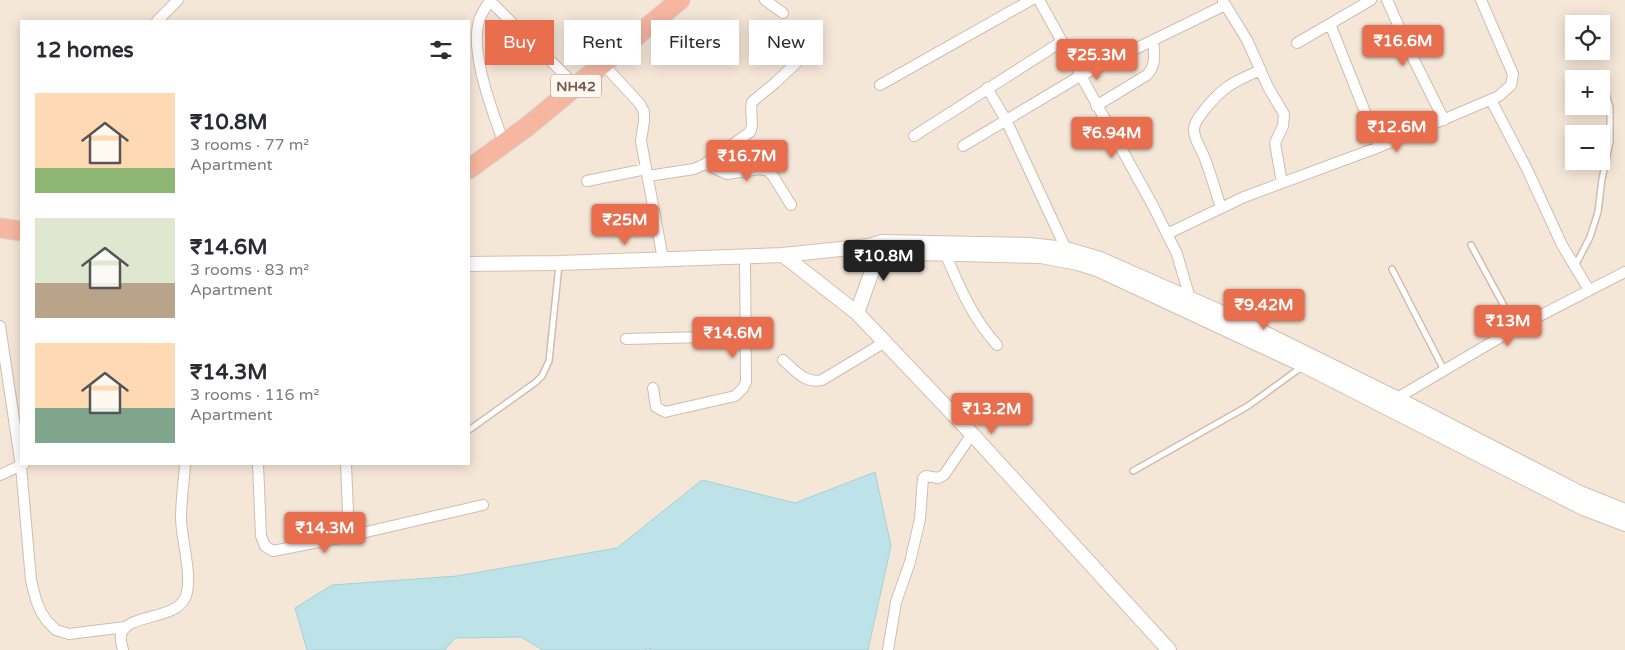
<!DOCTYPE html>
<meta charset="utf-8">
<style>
:root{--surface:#fff;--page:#f2f2f3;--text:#2b2b33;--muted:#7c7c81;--accent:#e86e4e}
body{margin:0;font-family:"Varela Round",sans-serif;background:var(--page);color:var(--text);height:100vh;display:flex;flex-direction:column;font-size:19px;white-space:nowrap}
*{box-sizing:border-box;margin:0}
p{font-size:16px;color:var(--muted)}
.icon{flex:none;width:28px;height:28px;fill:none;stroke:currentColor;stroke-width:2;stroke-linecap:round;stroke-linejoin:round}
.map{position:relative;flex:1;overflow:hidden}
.drawer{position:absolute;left:20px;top:20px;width:450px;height:445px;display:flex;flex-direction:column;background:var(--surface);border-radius:0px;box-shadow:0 2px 12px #0003}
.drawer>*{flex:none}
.banner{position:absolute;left:485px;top:20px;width:475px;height:45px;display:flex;gap:10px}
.controls{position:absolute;left:1565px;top:15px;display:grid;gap:10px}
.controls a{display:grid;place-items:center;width:45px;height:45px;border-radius:0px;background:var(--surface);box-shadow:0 2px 12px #0003;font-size:25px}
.price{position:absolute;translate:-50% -42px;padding:0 11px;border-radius:5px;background:var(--accent);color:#fff;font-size:16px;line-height:32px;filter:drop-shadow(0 1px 2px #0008)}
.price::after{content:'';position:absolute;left:50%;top:30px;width:15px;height:11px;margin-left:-8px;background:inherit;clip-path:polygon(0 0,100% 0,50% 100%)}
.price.selected{background:#222;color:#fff}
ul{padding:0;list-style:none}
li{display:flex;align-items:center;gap:15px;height:125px;padding:0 15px}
li span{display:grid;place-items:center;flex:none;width:140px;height:100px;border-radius:0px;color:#555}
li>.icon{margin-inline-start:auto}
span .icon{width:60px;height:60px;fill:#fffc;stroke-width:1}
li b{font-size:21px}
h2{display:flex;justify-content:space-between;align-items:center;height:60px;padding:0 15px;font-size:21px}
.tag{padding:0 18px;border-radius:0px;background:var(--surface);box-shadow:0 2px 12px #0003;font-size:18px;line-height:45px}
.tag.selected{background:var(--accent);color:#fff}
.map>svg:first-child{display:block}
.residential{fill:#f5e7d8;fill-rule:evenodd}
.water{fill:#bde2e8;stroke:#a3d2da}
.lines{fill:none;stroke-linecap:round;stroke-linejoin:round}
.lane-casing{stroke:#d0bdae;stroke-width:8}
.street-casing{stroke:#d0bdae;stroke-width:12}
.secondary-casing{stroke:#d6bfae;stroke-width:16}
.highway-casing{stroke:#d9d1cd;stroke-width:21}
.lane{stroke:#fff;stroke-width:5}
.street{stroke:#fff;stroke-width:10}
.secondary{stroke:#fff;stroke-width:14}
.highway{stroke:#f7b6a0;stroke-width:19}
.labels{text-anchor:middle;stroke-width:4.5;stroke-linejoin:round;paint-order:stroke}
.shield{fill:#fff9f1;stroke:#a18a7e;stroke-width:1}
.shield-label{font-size:14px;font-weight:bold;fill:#795b4c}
</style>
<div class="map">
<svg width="1625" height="650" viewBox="0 0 1625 650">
<rect width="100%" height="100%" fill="#fdf5ea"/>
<!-- residential -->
<path class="residential" d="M0,0H1625V650H0ZM21,21H469V464H21ZM1574,24H1601V51H1574ZM1574,79H1601V106H1574ZM1574,134H1601V161H1574Z"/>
<!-- water -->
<path class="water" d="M875,472L891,546L868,650H650V648L644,650H543L521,637L455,638L445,650H307L295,608L332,585L457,576L617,548L702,480L795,503Z"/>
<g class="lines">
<defs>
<path id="lane" d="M1471,245L1516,328
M1575,266L1590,237L1598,212L1602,179L1610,142V107L1602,81
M1392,269L1444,370
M469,430L536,382L542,376L549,361L559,265
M1133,471L1248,406L1303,366"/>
<path id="street" d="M489,0L576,86
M490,0C487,6 482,12 480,18C468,50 493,112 504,144
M765,0L783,13
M1039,0L1152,204L1177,254L1191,302
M1387,0L1412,56L1444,120
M1223,1L1247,40L1268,87L1284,114L1283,126L1275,143L1282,183
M157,21L178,0
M1330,24L1379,147
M1297,43L1371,0
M603,64L640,104L644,112V121L641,141L663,259
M880,85L1031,0
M987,88L1006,120L1066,249
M1491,100L1527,169L1562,245L1589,290
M1096,106L1147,75C1157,64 1154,54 1153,40
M914,136L1061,42
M963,146L1080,76L1225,5
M705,164L727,174L760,169L768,171L773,176L791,205
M648,176L694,169L705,164L750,132C755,123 749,112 752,102L775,83L808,52
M587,181L646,169
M1221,208C1216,192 1211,175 1205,159C1202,150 1194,140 1194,130C1194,123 1198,119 1202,113C1221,88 1232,82 1261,70
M1167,234L1244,197L1379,147L1499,96L1511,85L1513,74L1481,0
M945,253C960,288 972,317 997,345
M0,326L21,466L31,580L36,600L41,612L47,621L56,630L69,634L125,627
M626,339L745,336
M783,360C796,371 805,384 822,380L885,342
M653,388L656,407L665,412L735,396L743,388L746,382L745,256
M1392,401L1516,328L1625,272
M258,464L261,536L265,546L273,551L349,536L483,505
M346,464L349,536
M0,475L24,464
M123,650C122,645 120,640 121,635C126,613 174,621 185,598C194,580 181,539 181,518C181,500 184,482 185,464
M888,650L896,602L910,562L920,519L923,478L926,476L938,478L944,475L972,434"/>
<path id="secondary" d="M869,246L880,252L1041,256L1078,263L1097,269L1303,365L1583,508L1625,524
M783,255L857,313L972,434L1169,650
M469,264L559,263L783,255L869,246L882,242L1029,245L1066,249L1100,259L1236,319L1396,398L1580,493L1625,511
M857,313L882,243"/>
<path id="highway" d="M469,169L528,126L680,0
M0,228L21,231"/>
</defs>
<!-- lane casing -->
<use href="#lane" class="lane-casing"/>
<!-- street casing -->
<use href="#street" class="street-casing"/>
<!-- secondary casing -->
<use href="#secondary" class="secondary-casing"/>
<!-- highway casing -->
<use href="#highway" class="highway-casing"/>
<!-- lane -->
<use href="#lane" class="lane"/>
<!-- street -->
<use href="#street" class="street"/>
<!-- secondary -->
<use href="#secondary" class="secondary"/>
<!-- highway -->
<use href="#highway" class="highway"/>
</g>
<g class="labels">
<!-- shield labels -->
<rect class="shield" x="551" y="74.5" width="50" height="23" rx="4"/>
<g class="shield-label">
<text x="576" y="91">NH42</text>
</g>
</g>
</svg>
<div class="controls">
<a><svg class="icon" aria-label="locate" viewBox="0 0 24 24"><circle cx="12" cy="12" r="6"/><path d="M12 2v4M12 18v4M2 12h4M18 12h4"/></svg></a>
<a>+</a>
<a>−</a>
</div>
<b class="price" style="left:1403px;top:67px">₹16.6M</b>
<b class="price" style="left:1097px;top:81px">₹25.3M</b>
<b class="price" style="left:1397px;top:153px">₹12.6M</b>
<b class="price" style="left:1112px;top:159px">₹6.94M</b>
<b class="price" style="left:747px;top:182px">₹16.7M</b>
<b class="price" style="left:625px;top:246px">₹25M</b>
<b class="price selected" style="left:884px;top:282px">₹10.8M</b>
<b class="price" style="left:1264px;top:331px">₹9.42M</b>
<b class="price" style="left:1508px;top:347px">₹13M</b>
<b class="price" style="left:733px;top:359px">₹14.6M</b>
<b class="price" style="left:992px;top:435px">₹13.2M</b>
<b class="price" style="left:325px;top:554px">₹14.3M</b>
<div class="banner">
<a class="tag selected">Buy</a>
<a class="tag">Rent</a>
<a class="tag">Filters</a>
<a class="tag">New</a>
</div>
<section class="drawer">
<h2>12 homes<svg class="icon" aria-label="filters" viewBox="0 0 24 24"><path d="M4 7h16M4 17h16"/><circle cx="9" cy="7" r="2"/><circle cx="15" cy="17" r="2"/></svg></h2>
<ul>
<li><span style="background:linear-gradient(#ffd9b3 75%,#8fb573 0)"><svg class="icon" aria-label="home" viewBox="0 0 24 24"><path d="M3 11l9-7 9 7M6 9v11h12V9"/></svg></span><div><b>₹10.8M</b><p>3 rooms · 77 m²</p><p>Apartment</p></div></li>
<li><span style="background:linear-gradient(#dfe7d0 65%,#b9a48a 0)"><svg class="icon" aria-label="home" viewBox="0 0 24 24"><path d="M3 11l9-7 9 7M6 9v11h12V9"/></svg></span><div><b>₹14.6M</b><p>3 rooms · 83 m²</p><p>Apartment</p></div></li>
<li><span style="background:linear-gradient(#ffd9b3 65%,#7fa58c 0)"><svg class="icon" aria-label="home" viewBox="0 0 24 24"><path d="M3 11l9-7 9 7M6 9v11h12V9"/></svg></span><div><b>₹14.3M</b><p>3 rooms · 116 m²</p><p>Apartment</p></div></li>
</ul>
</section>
</div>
